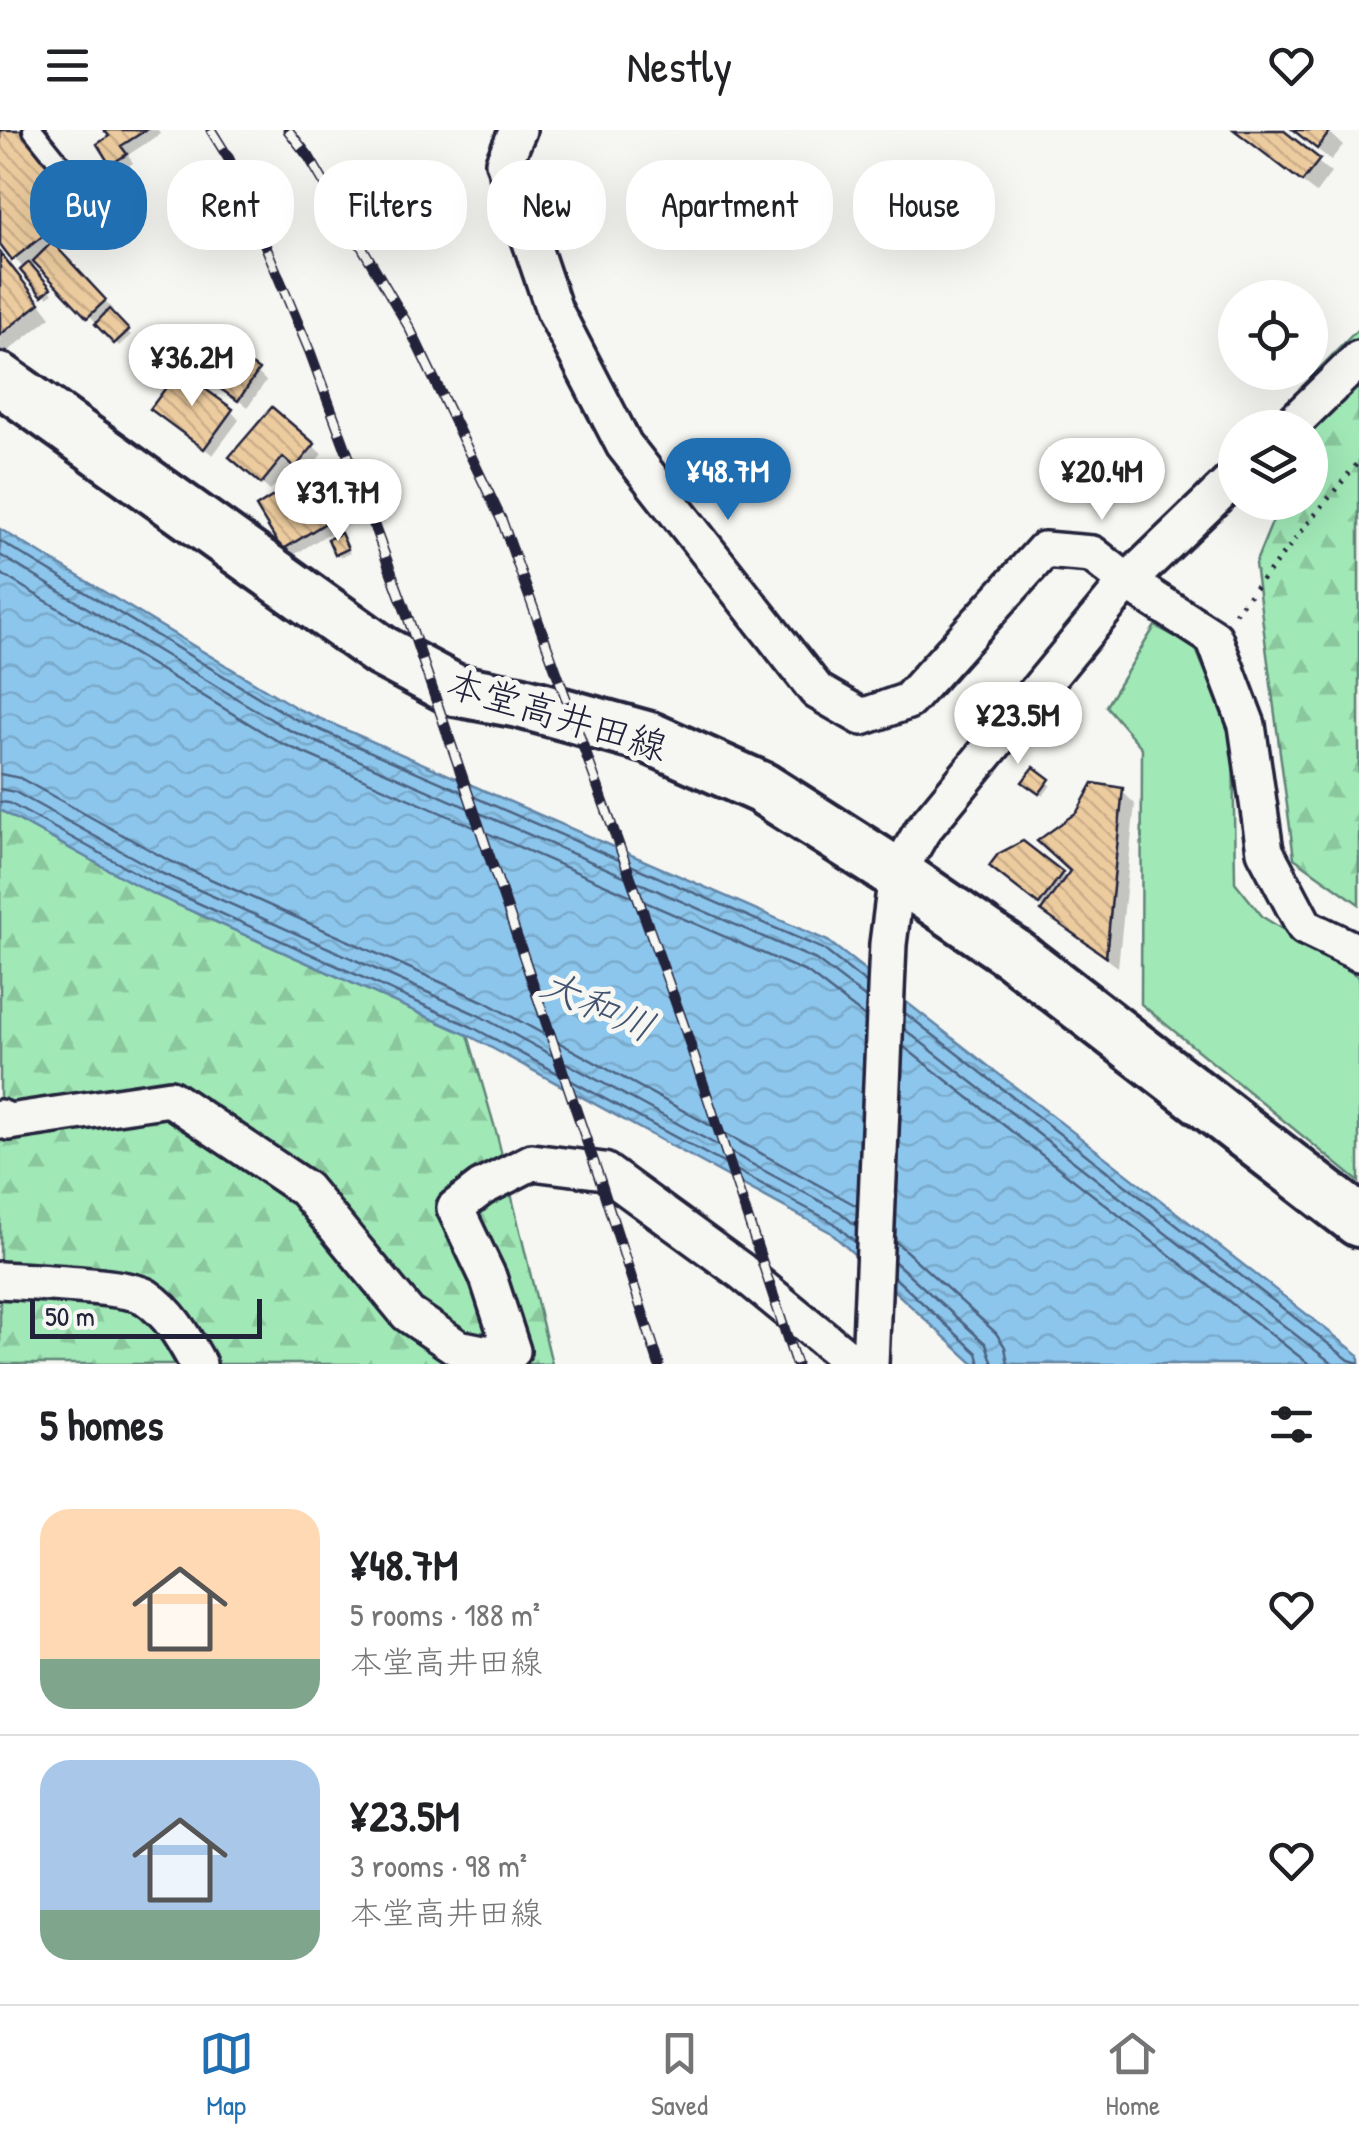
<!DOCTYPE html>
<meta charset="utf-8">
<style>
:root{--surface:#fff;--page:#f2f2f2;--text:#202124;--muted:#757577;--line:#e0e0e0;--accent:#1f6fb2}
body{margin:0;font-family:"Patrick Hand","Klee One",sans-serif;background:var(--page);color:var(--text);height:100vh;display:flex;flex-direction:column;font-size:38px;white-space:nowrap}
*{box-sizing:border-box;margin:0}
p{font-size:32px;color:var(--muted)}
.icon{flex:none;width:55px;height:55px;fill:none;stroke:currentColor;stroke-width:2;stroke-linecap:round;stroke-linejoin:round}
.map{position:relative;height:1234px;overflow:hidden}
.panel{display:flex;flex-direction:column;background:var(--surface);flex:1}
.panel>*{flex:none}
.banner{position:absolute;left:30px;top:30px;width:1300px;height:90px;display:flex;gap:20px}
.tools{position:absolute;left:1218px;top:150px;display:grid;gap:20px}
.tools a{display:grid;place-items:center;width:110px;height:110px;border-radius:50%;background:var(--surface);box-shadow:0 10px 40px #0002;font-size:50px}
.scale{position:absolute;left:30px;bottom:25px;width:232px;box-sizing:border-box;padding-left:10px;border:5px solid #22223b;border-top:0;font-size:28px;line-height:35px;white-space:nowrap;color:#22223b;-webkit-text-stroke:8px #f6f6f2;paint-order:stroke}
.price{position:absolute;translate:-50% -85px;padding:0 22px;border-radius:35px;background:#fff;color:#222;font-size:32px;line-height:65px;filter:drop-shadow(0 2px 5px #0008)}
.price::after{content:'';position:absolute;left:50%;top:60px;width:30px;height:22px;margin-left:-15px;background:inherit;clip-path:polygon(0 0,100% 0,50% 100%)}
.price.on{background:var(--accent);color:#fff}
ul{padding:0;list-style:none}
li{display:flex;align-items:center;gap:30px;height:250px;padding:0 40px}
li+li{border-top:2px solid var(--line)}
li span{display:grid;place-items:center;flex:none;width:280px;height:200px;border-radius:30px;color:#555}
li>.icon{margin-inline-start:auto}
span .icon{width:120px;height:120px;fill:#fffc;stroke-width:1}
li b{font-size:42px}
h2{display:flex;justify-content:space-between;align-items:center;height:120px;padding:0 40px;font-size:42px}
.pill{padding:0 35px;border-radius:40px;background:var(--surface);box-shadow:0 10px 40px #0002;font-size:35px;line-height:90px}
.pill.on{background:var(--accent);color:#fff}
header{display:flex;justify-content:space-between;align-items:center;height:130px;padding:0 40px;background:var(--surface);font-size:45px;font-weight:600}
.tab-bar{display:flex;justify-content:space-around;align-items:center;height:140px;border-top:2px solid var(--line);background:var(--surface);font-size:28px;color:var(--muted)}
.tab-bar a{display:grid;justify-items:center;gap:5px}
.tab-bar .on{color:var(--accent)}
.map>svg:first-child{display:block}
.grass{fill:#a0e8b6;stroke:#618578;stroke-width:2.5}
.forest{fill:url(#forest-firs);stroke:#618578;stroke-width:2.5}
.water{fill:url(#water-waves);stroke:#6284a5;stroke-width:2.5}
.shadow{fill:#0003}
.lines{fill:none;stroke-linecap:round;stroke-linejoin:round}
.shore{stroke:#4d6482;stroke-width:2.5}
.building{fill:url(#building-back-hatch);stroke:#22223b;stroke-width:2.5}
.service-casing{stroke:#22223b;stroke-width:25}
.minor-casing{stroke:#22223b;stroke-width:42}
.secondary-casing{stroke:#22223b;stroke-width:58}
.path{stroke:#22223b;stroke-width:5;stroke-dasharray:2.5 8;stroke-linecap:butt}
.service{stroke:#f6f6f2;stroke-width:18}
.minor{stroke:#f6f6f2;stroke-width:35}
.secondary{stroke:#f6f6f2;stroke-width:50}
.rail-casing{stroke:#22223b;stroke-width:11}
.rail{stroke:#f6f6f2;stroke-width:8;stroke-dasharray:22;stroke-linecap:butt}
.labels{text-anchor:middle;stroke-width:10;stroke-linejoin:round;paint-order:stroke}
.street-label{font-size:38px;fill:#22223b;stroke:#f6f6f2}
.water-label{font-size:40px;font-style:italic;fill:#425370;stroke:#f6f6f2}
</style>
<header><svg class="icon" aria-label="menu" viewBox="0 0 24 24"><path d="M4 6h16M4 12h16M4 18h16"/></svg>Nestly<svg class="icon" aria-label="heart" viewBox="0 0 24 24"><path d="M12 20l-8-8c-3-5 5-10 8-4 3-6 11-1 8 4z"/></svg></header>
<div class="map">
<svg width="1359" height="1234" viewBox="0 0 1359 1234">
<defs>
<pattern id="forest-firs" width="22" height="20" patternUnits="userSpaceOnUse" patternTransform="scale(2.5)"><rect width="22" height="20" fill="#a0e8b6"/><path d="M5 1l3.5 6h-7zM16 11l3.5 6h-7z" fill="#8ac79d"/></pattern>
<pattern id="water-waves" width="16" height="10" patternUnits="userSpaceOnUse" patternTransform="scale(2.5)"><rect width="16" height="10" fill="#8dc6ec"/><path d="M0 5q4-4 8 0t8 0" fill="none" stroke="#79aacb"/></pattern>
<pattern id="building-back-hatch" width="6" height="6" patternUnits="userSpaceOnUse" patternTransform="scale(2.5)"><rect width="6" height="6" fill="#eccb9e"/><path d="M-1 5l2 2M0 0l6 6M5-1l2 2" fill="none" stroke="#caae89"/></pattern>
</defs>
<rect width="100%" height="100%" fill="#f6f6f2"/>
<filter id="ink" filterUnits="userSpaceOnUse"><feTurbulence type="fractalNoise" baseFrequency=".01" numOctaves="2"/><feDisplacementMap in="SourceGraphic" scale="20" xChannelSelector="R" yChannelSelector="G"/><feConvolveMatrix kernelMatrix="1 2 1 2 8 2 1 2 1" color-interpolation-filters="sRGB"/></filter>
<g filter="url(#ink)">
<!-- grass -->
<path class="grass" d="M1155,496L1195,517L1233,609L1235,752L1263,787L1359,847V1052L1141,874L1142,618L1106,576Z"/>
<!-- forest -->
<path class="forest" d="M1359,198V774L1294,728L1255,434L1280,373L1310,372V298L1293,297L1311,247Z
M0,680L151,763L468,905L497,1005L552,1234H0Z"/>
<!-- water -->
<path class="water" d="M0,399L298,579L828,811L1359,1225V1234H974L830,1102L468,905L151,763L0,680Z"/>
<!-- shadow -->
<path class="shadow" d="M0,0H21L91,91L55,119L113,180L109,183L131,205L119,216L38,132L31,138L53,163L47,167L0,110Z
M108,0H158L160,4L128,25L133,33L121,41L112,33V7Z
M1234,0H1279L1331,43L1316,63Z
M1292,0H1327L1343,15L1331,30Z
M124,53L136,67L123,76L129,83L116,93L113,90Z
M0,122L51,187L1,227H0Z
M187,236L257,242L266,251L248,277Z
M272,280L322,324L305,344L293,334L270,361L241,335Z
M231,281L239,290L213,325L161,287Z
M308,347L341,396L292,426L284,418Z
M341,406L350,423L341,427L337,423Z
M1034,641L1051,655L1043,666L1029,655Z
M1122,661L1135,674L1118,837L1057,793L1045,779L1001,744H1062L1067,749Z"/>
<g class="lines">
<!-- shore -->
<path class="shore" d="M0,411L293,588L823,819L866,853
M0,425L287,599L816,830L866,868
M0,443L281,613L808,843L865,887
M0,644L20,648L168,730L485,872L857,1076
M0,659L15,662L161,743L478,885L840,1082L856,1096
M0,672L9,673L156,754L472,897L834,1093L855,1112
M905,883L1349,1230L1359,1233
M904,899L1333,1234
M904,917L1309,1234
M895,1111L996,1203L1005,1217L1008,1234
M894,1131L986,1214L993,1234
M894,1147L977,1223L980,1234"/>
</g>
<!-- building -->
<path class="building" d="M0,0H20L80,77L12,130L0,114Z
M104,0H146L121,16L127,24L110,35L97,14L109,6Z
M1234,0H1283L1320,29L1302,52Z
M1293,0H1331L1317,19Z
M124,49L134,62L122,72L127,78L111,91L96,72Z
M52,112L106,170L87,188L33,131Z
M0,122L40,173L0,205Z
M29,132L51,158L42,166L20,140Z
M109,179L129,200L114,214L95,194Z
M197,197L259,240L238,271L176,228Z
M179,240L233,279L204,319L150,279Z
M272,277L315,314L295,338L283,327L261,354L229,327Z
M308,344L335,387L282,420L256,377Z
M341,403L348,419L335,425L328,409Z
M1034,637L1050,649L1039,664L1022,652Z
M1093,653L1123,658L1106,827L1041,781L1070,741L1037,711L1077,682Z
M1023,711L1063,742L1039,775L989,736L998,724Z"/>
<g class="lines">
<defs>
<path id="service" d="M33,0L87,67"/>
<path id="minor" d="M518,0L504,32L554,180L624,315L817,561L862,587L908,571L1044,420L1092,424L1127,452L1214,508L1247,595L1265,721L1305,797L1359,823
M1288,298L1359,229
M0,988L9,992L170,968L305,1059L408,1184L458,1218L483,1223L512,1221L488,1147L455,1078L481,1058L532,1032L604,1041L741,1141L855,1234
M0,1150C27,1152 127,1155 146,1167C171,1184 184,1209 198,1234
M870,1234L888,814L897,744L922,701L1127,452L1235,348"/>
<path id="secondary" d="M0,249L381,521L454,560L519,572L650,608L762,658L897,744L1015,825L1359,1091"/>
</defs>
<!-- service casing -->
<use href="#service" class="service-casing"/>
<!-- minor casing -->
<use href="#minor" class="minor-casing"/>
<!-- secondary casing -->
<use href="#secondary" class="secondary-casing"/>
<!-- path -->
<path class="path" d="M1235,483L1359,331"/>
<!-- service -->
<use href="#service" class="service"/>
<!-- minor -->
<use href="#minor" class="minor"/>
<!-- secondary -->
<use href="#secondary" class="secondary"/>
<defs>
<path id="rail" d="M211,0L229,29L310,222L407,485L601,1053L659,1234
M288,0L309,27L409,197L502,391L682,890L796,1234"/>
</defs>
<!-- rail casing -->
<use href="#rail" class="rail-casing"/>
<!-- rail -->
<use href="#rail" class="rail"/>
</g>
</g>
<g class="labels">
<!-- street labels -->
<g class="street-label">
<text transform="translate(557 585) rotate(17)" y="13">本堂高井田線</text>
</g>
<!-- water labels -->
<g class="water-label">
<text transform="translate(598 875) rotate(24)" y="14">大和川</text>
</g>
</g>
</svg>
<div class="tools">
<a><svg class="icon" aria-label="locate" viewBox="0 0 24 24"><circle cx="12" cy="12" r="6"/><path d="M12 2v4M12 18v4M2 12h4M18 12h4"/></svg></a>
<a><svg class="icon" aria-label="layers" viewBox="0 0 24 24"><path d="M12 4l9 5-9 5-9-5zM3 14l9 5 9-5"/></svg></a>
</div>
<div class="scale">50 m</div>
<b class="price" style="left:192px;top:279px">¥36.2M</b>
<b class="price on" style="left:728px;top:393px">¥48.7M</b>
<b class="price" style="left:1102px;top:393px">¥20.4M</b>
<b class="price" style="left:338px;top:414px">¥31.7M</b>
<b class="price" style="left:1018px;top:637px">¥23.5M</b>
<div class="banner">
<a class="pill on">Buy</a>
<a class="pill">Rent</a>
<a class="pill">Filters</a>
<a class="pill">New</a>
<a class="pill">Apartment</a>
<a class="pill">House</a>
</div>
</div>
<section class="panel">
<h2>5 homes<svg class="icon" aria-label="filters" viewBox="0 0 24 24"><path d="M4 7h16M4 17h16"/><circle cx="9" cy="7" r="2"/><circle cx="15" cy="17" r="2"/></svg></h2>
<ul>
<li><span style="background:linear-gradient(#ffd9b3 75%,#7fa58c 0)"><svg class="icon" aria-label="home" viewBox="0 0 24 24"><path d="M3 11l9-7 9 7M6 9v11h12V9"/></svg></span><div><b>¥48.7M</b><p>5 rooms · 188 m²</p><p>本堂高井田線</p></div><svg class="icon" aria-label="heart" viewBox="0 0 24 24"><path d="M12 20l-8-8c-3-5 5-10 8-4 3-6 11-1 8 4z"/></svg></li>
<li><span style="background:linear-gradient(#a9c7e8 75%,#7fa58c 0)"><svg class="icon" aria-label="home" viewBox="0 0 24 24"><path d="M3 11l9-7 9 7M6 9v11h12V9"/></svg></span><div><b>¥23.5M</b><p>3 rooms · 98 m²</p><p>本堂高井田線</p></div><svg class="icon" aria-label="heart" viewBox="0 0 24 24"><path d="M12 20l-8-8c-3-5 5-10 8-4 3-6 11-1 8 4z"/></svg></li>
</ul>
</section>
<nav class="tab-bar">
<a class="on"><svg class="icon" aria-label="map" viewBox="0 0 24 24"><path d="M3 6l6-2 6 2 6-2v14l-6 2-6-2-6 2zM9 4v14M15 6v14"/></svg>Map</a>
<a><svg class="icon" aria-label="saved" viewBox="0 0 24 24"><path d="M7 4h10v16l-5-4-5 4z"/></svg>Saved</a>
<a><svg class="icon" aria-label="home" viewBox="0 0 24 24"><path d="M3 11l9-7 9 7M6 9v11h12V9"/></svg>Home</a>
</nav>
